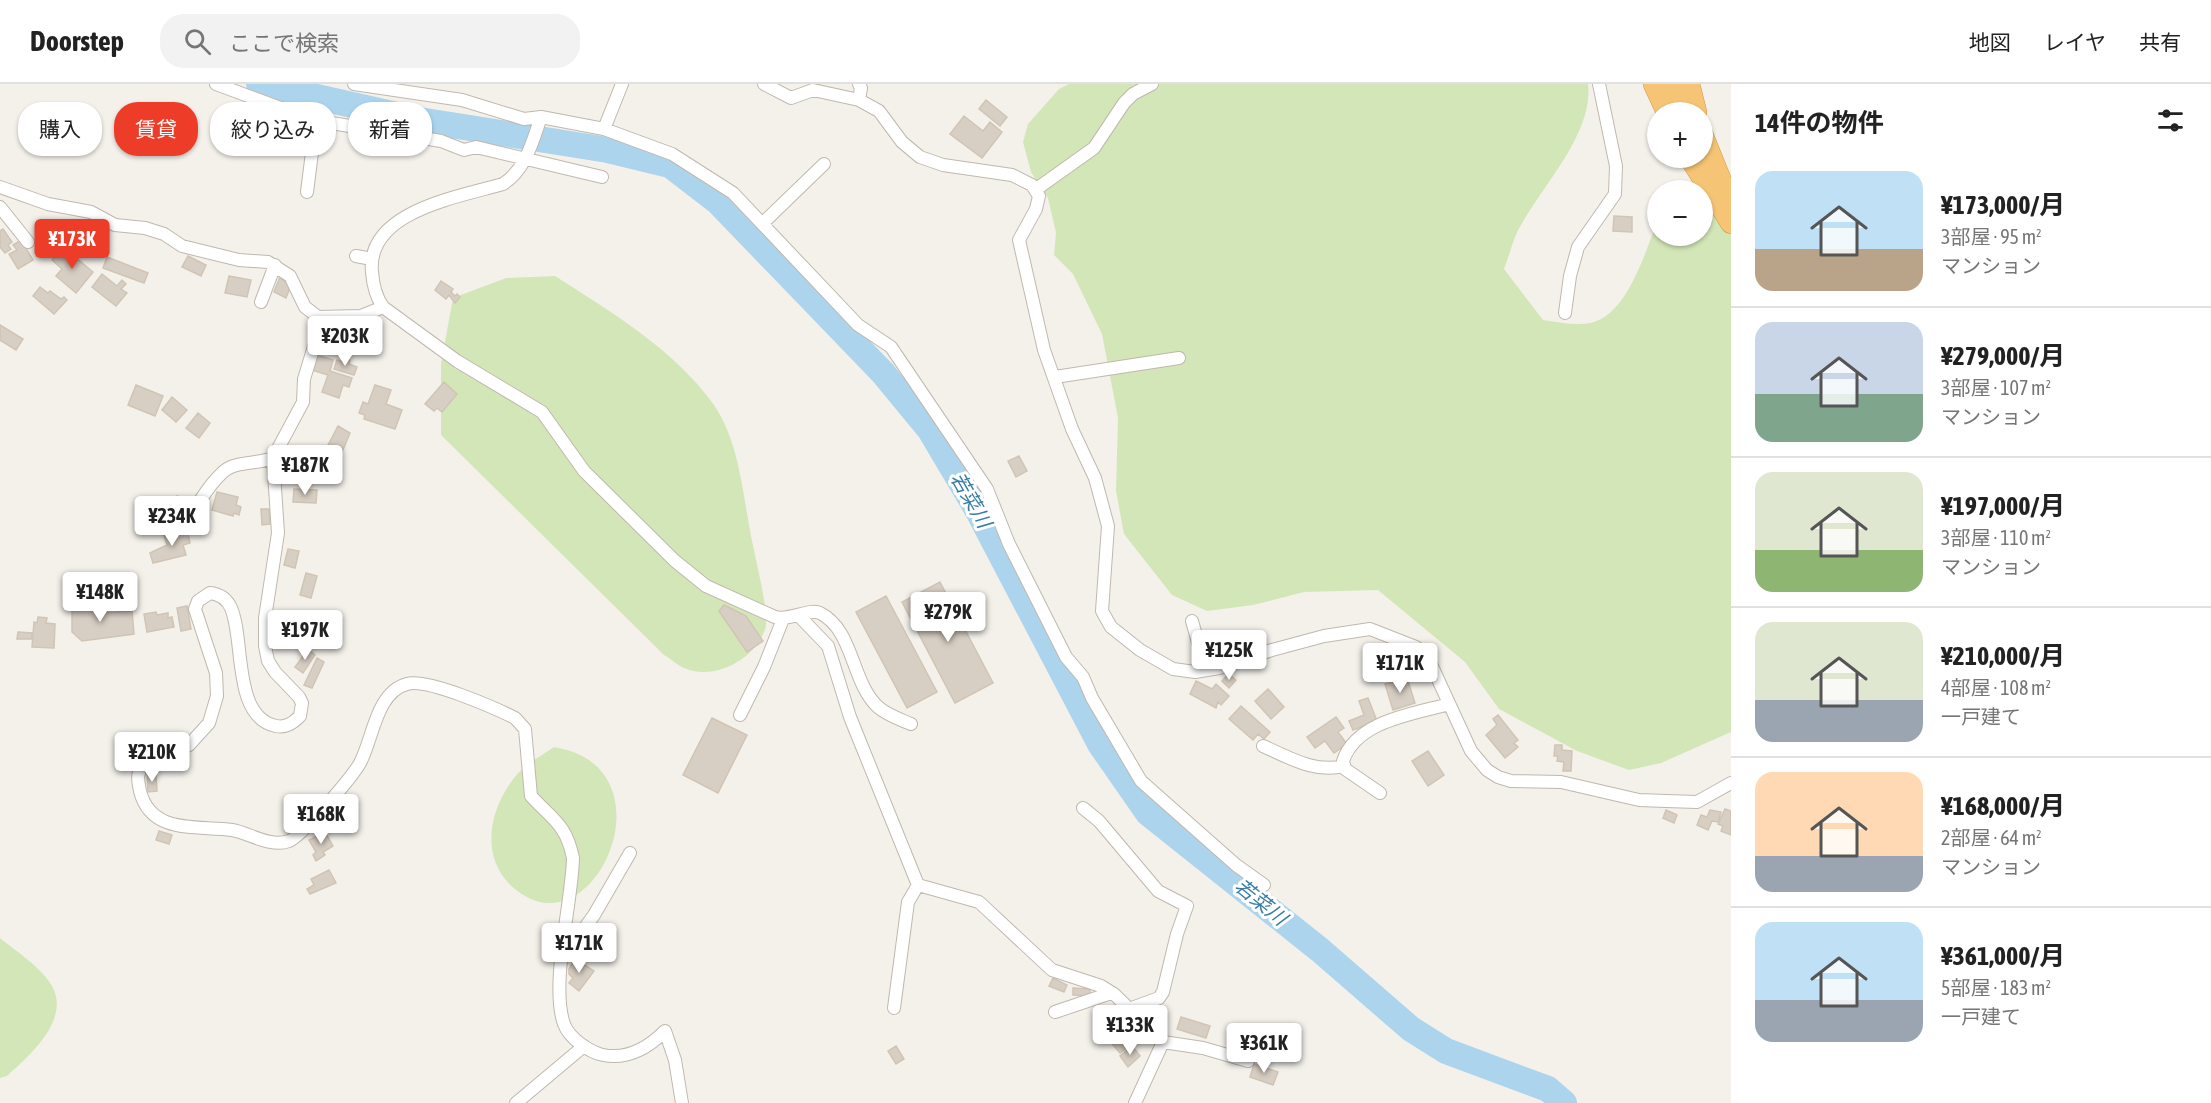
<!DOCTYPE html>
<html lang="ja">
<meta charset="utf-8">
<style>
:root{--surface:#fff;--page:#f2f2f2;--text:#222;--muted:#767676;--line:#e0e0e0;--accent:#ed3d29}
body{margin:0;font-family:"Asap Condensed","Noto Sans JP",sans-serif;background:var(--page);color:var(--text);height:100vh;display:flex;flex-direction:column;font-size:22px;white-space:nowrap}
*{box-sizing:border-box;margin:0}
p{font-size:20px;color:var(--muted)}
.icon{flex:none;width:33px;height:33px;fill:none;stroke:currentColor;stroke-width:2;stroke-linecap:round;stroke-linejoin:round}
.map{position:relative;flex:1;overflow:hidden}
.details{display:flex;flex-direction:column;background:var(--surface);width:480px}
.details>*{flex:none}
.top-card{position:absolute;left:18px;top:18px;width:570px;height:54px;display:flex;gap:12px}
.buttons{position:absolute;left:1647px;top:18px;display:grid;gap:12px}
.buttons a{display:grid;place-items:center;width:66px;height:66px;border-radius:50%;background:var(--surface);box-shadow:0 2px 4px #0004;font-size:30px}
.price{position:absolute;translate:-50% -51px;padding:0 14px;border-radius:6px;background:#fff;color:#222;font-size:20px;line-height:39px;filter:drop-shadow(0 2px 3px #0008)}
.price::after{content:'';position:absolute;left:50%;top:36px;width:18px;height:14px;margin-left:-9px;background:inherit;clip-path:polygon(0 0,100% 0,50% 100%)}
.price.on{background:var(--accent);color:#fff}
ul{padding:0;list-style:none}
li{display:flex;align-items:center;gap:18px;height:150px;padding:0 24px}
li+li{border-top:2px solid var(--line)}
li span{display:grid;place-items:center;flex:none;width:168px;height:120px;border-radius:18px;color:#555}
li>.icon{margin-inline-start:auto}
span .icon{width:72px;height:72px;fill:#fffc;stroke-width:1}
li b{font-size:26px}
h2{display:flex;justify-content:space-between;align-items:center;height:72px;padding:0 24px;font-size:26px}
.pill{padding:0 21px;border-radius:24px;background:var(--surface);box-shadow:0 2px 4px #0004;font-size:21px;line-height:54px}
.pill.on{background:var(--accent);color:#fff}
header{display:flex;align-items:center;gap:36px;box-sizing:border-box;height:84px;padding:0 30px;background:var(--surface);border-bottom:2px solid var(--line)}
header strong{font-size:28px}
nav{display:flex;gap:33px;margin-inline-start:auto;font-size:21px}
.search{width:420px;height:54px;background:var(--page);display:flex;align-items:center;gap:15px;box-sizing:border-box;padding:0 21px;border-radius:24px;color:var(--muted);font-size:22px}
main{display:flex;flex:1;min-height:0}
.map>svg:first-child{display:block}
.green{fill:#d3e6b7}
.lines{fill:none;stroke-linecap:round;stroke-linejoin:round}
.river{stroke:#acd5ed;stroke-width:26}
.building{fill:#d8cfc4;stroke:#d0c4b4;stroke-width:1.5}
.street-casing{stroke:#c0b8ae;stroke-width:14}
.highway-casing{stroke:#d59845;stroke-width:22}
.street{stroke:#fff;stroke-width:12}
.highway{stroke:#f5c475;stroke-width:21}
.labels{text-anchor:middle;stroke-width:6;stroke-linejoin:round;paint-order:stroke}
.water-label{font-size:20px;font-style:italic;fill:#367da7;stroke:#fff}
</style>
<header>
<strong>Doorstep</strong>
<div class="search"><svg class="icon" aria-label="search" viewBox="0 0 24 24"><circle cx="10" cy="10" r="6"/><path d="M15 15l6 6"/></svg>ここで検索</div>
<nav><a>地図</a><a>レイヤ</a><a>共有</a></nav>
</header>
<main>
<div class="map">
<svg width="1731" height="1019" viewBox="0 0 1731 1019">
<rect width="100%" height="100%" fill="#f4f1eb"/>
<!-- green -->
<path class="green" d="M1069,0H1588C1594,48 1543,101 1521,141C1513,154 1510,170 1504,185L1543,236C1558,238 1575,242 1590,239C1627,232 1644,170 1657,139L1658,152H1702L1703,109L1731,98V648L1661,679L1629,686L1577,667L1499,625L1465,578L1378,506L1304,508L1253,521L1207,527L1172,511L1124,450L1116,407L1118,334L1102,250L1073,190L1054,171L1056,149L1048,114L1031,88L1023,58L1028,40L1059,5Z
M555,192C611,228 674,265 714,321C740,359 743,413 752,457C757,481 763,505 766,529C766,535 767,543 764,548C753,576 714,597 684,584C677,581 671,575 664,571L441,351V280L453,214L506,194Z
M554,663C672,682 600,856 525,812C479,785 485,731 514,694C524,681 541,672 554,663Z
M0,854C17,868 41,883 52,902C71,936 29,972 7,992L0,994Z"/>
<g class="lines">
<!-- river -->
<path class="river" d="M259,0L419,36L608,66L670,81L718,118L883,289L930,346L978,427L1100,660L1148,729L1320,866L1411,945L1446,967L1548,1005L1564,1019"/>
</g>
<!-- building -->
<path class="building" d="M986,16L1007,33L1000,42L979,25Z
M964,32L983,47L990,38L1002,48L982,74L950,50Z
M1614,132L1632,133V148L1613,147Z
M63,142L72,146L67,157L58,153Z
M89,142L107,151L100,168L81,159Z
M3,145L12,158L8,161L11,165L5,169L0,163V147Z
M21,156L33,176L18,185L9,170L17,166L13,161Z
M63,163L93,188L76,209L56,192L62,185L52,176Z
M188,172L206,181L201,192L182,183Z
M107,173L148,189L144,199L103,184Z
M102,190L117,202L122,196L126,200L121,205L127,209L116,222L92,203Z
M229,192L251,196L247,213L225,209Z
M280,193L290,204L286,214L274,208Z
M441,197L453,205L451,208L455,212L457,210L460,213L455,219L449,211L446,215L435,206Z
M40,203L48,209L50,207L61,215L64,213L67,216L54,230L33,212Z
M0,241L23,255L16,266L0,256Z
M317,271L333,276L330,287L352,294L349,303L343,301L339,314L322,308L328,291L312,286Z
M344,274L350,276L349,280L357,283L354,291L334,285L337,276L343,278Z
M444,298L457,310L442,328L437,324L434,327L425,320Z
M136,301L163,312L155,332L128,321Z
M375,301L391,306L386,320L402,326L395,345L364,335L365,331L359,329L363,318L368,320Z
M172,313L187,326L176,338L162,326Z
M198,329L210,339L199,354L186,344Z
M338,342L350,349L335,385L324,380L331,368L326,365Z
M317,364L326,368L322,378L313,373Z
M1019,372L1027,387L1016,393L1008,377Z
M294,405L317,406L316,419L293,418Z
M217,408L238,413L236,421L241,423L239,431L234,429L233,432L212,426Z
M177,412L190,420L186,426L173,418Z
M261,425H269L270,440L262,441Z
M187,445L190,459L183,461L186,471L153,479L150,469L167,461L164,451Z
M288,465L299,467L295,484L284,481Z
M306,489L317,492L311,514L300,511Z
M940,498L993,599L955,619L902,518Z
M886,512L937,608L907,624L856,528Z
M80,517L88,521L89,525L98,524L99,529L132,527L134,550L82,557L72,548V518Z
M724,521L746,532L763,557L747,568L719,527Z
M187,522L191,545L181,547L177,524Z
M156,528L157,531L168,529V534L172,533L174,543L147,548L144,530Z
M38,533L47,534L46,539L55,540L54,564L32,563L34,538L37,539Z
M299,541L314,542L312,563L297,562Z
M18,548L32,549V555H17Z
M308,565L315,571L303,589L295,583Z
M317,574L324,578L312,604L304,601Z
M1229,590L1236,596L1229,604L1222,597Z
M1407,594L1415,619L1393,626L1385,600Z
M1196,597L1212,605L1216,600L1229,612L1221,621L1218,618L1216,624L1190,610Z
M1268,605L1284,623L1271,635L1255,617Z
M1368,614L1377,637L1353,646L1349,637L1364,631L1359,617Z
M1241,622L1270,648L1264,655L1258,650L1253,656L1229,635Z
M1498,631L1518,656L1514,659L1518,663L1505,674L1486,651L1497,641L1493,635Z
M1336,633L1344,644L1338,648L1347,660L1334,669L1325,657L1315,664L1307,653Z
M712,634L747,651L718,709L683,691Z
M1555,661H1562V666L1572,667L1571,687H1563L1564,678L1557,677L1558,672H1554Z
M1428,667L1444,691L1428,702L1412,677Z
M156,690L157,707L148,708L147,691Z
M1725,725L1731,727V751L1721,747L1723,742L1718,740Z
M1666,726L1677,731L1674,739L1663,734Z
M1710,726L1721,728L1718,738L1712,737L1708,746L1697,741L1701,731L1707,733Z
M159,747L172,751L169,760L156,756Z
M325,748L333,762L323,768L325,771L316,777L313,771L316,768L309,756Z
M329,786L336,799L310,810L307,805L314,801L311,795Z
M575,875L594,887L579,907L569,899L573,894L569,890V885Z
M1053,894L1067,901L1064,908L1049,902Z
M1073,904L1090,905V912L1073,911Z
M1181,933L1210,942L1206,954L1177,945Z
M1108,934L1113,941L1121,935L1133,950L1126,956L1130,961L1120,969L1098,943Z
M896,962L904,975L896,980L888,967Z
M1132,962L1140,972L1128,983L1120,972Z
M1254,980L1278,988L1273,1001L1250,993Z"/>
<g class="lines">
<defs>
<path id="street" d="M216,0L313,36L441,57L464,66L476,63L602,93
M354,0L462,16L524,35L541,33
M622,0L604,45L541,33C532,59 526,85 503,100C459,113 366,127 372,188C373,201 376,213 383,223L457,277L542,328L584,387L675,477L706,502L775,533C790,537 809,524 820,529C854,546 851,598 878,623C887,631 899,635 911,640
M764,0L791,14L813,6L859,16L879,27L902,58L920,73L943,81L1012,91L1032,101L1039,112L1036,125L1019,156L1044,266L1072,345L1095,394L1108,442L1102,527L1111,543L1140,566L1173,585L1195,588L1219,584L1272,566L1324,552L1370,545L1416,563L1430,578L1471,667L1487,686L1498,693L1511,697L1561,698L1639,716L1666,717L1697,718L1731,699
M859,16L861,4L859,0
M604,45L672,70L733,109L858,241L891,263L987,405L1009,460L1066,573L1083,593L1092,614L1141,697L1236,781L1264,801
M0,103L48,120L91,128L115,141L145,144L164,150L182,162L239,176L268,178L290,192L305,223L318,233L361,232L383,223
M1035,106L1094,64L1124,19L1133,10L1152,0
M307,108L316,37
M0,123L28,158
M763,139L824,80
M356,172L372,175
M261,218L275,181
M1565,229L1570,192L1578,163L1615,110L1616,82L1599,0
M323,233L304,295L303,318L273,374L278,449L265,534V562L268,577L275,588L299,613L302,619L300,632C293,639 286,644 276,642C232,633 245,556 231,524C227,515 219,510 210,509L198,517L195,525L216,589L217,612L209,639L189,661L143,681C136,690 138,696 140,707C151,751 197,741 232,746C250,749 270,764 289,757C301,753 353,692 360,679C373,655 376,608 407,600C427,594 495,624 515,634L525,645L531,712C553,736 566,740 573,774C572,819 550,900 564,940C569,954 589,968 603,971C628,976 648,964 665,947L675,976L682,1019
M1055,293L1179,274
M151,443C208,432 189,420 223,388C234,377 259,380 273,374
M800,533L828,562L850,633L918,801L979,818L1052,886L1101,902L1114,910L1163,958L1203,964L1248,977
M1192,537L1199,562L1219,584
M740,631L764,583L783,535
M1263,662C1290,674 1314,689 1344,682
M1380,709L1345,685L1343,677C1356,637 1413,630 1449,620
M1083,724L1099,737L1158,807L1187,822L1177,850L1163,908L1159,914L1129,925
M563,874L594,831L630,769
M894,924L908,818L918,801
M1055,928L1111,909
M516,1019L584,962
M1135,1019L1163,958"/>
<path id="highway" d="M1654,0L1667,28
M1672,0L1681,28
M1689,0L1696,28
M1702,50L1730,119
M1690,74L1731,139"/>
</defs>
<!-- street casing -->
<use href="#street" class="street-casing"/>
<!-- highway casing -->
<use href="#highway" class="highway-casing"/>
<!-- street -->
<use href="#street" class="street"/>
<!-- highway -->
<use href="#highway" class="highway"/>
</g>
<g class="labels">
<!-- water labels -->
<g class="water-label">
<text transform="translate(971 416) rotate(60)" y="7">若菜川</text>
<text transform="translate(1261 818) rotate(39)" y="7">若菜川</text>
</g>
</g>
</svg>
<div class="buttons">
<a>+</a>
<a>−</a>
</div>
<b class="price on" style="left:72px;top:186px">¥173K</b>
<b class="price" style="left:345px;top:283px">¥203K</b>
<b class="price" style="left:305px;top:412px">¥187K</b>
<b class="price" style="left:172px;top:463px">¥234K</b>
<b class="price" style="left:100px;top:539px">¥148K</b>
<b class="price" style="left:948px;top:559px">¥279K</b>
<b class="price" style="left:305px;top:577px">¥197K</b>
<b class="price" style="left:1229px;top:597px">¥125K</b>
<b class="price" style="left:1400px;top:610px">¥171K</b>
<b class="price" style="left:152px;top:699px">¥210K</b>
<b class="price" style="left:321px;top:761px">¥168K</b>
<b class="price" style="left:579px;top:890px">¥171K</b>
<b class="price" style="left:1130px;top:972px">¥133K</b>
<b class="price" style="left:1264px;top:990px">¥361K</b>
<div class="top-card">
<a class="pill">購入</a>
<a class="pill on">賃貸</a>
<a class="pill">絞り込み</a>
<a class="pill">新着</a>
</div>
</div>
<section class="details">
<h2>14件の物件<svg class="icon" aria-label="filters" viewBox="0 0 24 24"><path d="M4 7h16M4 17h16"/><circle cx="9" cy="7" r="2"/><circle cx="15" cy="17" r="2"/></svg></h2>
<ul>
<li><span style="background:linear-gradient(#bfe0f5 65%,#b9a48a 0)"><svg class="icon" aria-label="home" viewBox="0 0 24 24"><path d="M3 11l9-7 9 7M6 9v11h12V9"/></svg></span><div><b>¥173,000/月</b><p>3部屋 · 95 m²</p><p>マンション</p></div></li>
<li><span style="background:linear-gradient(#c9d6e8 60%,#7fa58c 0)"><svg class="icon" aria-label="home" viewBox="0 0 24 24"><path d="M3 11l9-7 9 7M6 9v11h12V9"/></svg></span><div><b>¥279,000/月</b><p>3部屋 · 107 m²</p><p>マンション</p></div></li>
<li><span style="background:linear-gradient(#dfe7d0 65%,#8fb573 0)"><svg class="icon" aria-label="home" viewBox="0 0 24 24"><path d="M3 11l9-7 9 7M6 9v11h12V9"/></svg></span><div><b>¥197,000/月</b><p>3部屋 · 110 m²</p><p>マンション</p></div></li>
<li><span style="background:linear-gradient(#dfe7d0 65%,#9aa5b1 0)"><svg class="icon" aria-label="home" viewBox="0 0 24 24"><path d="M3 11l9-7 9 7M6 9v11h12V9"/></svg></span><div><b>¥210,000/月</b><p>4部屋 · 108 m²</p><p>一戸建て</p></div></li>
<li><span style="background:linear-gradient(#ffd9b3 70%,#9aa5b1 0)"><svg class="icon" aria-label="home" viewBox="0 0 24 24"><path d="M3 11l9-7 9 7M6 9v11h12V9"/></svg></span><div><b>¥168,000/月</b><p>2部屋 · 64 m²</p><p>マンション</p></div></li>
<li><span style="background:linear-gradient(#bfe0f5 65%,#9aa5b1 0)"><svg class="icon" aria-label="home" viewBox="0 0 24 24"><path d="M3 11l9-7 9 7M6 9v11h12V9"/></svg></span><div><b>¥361,000/月</b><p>5部屋 · 183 m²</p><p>一戸建て</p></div></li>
</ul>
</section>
</main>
